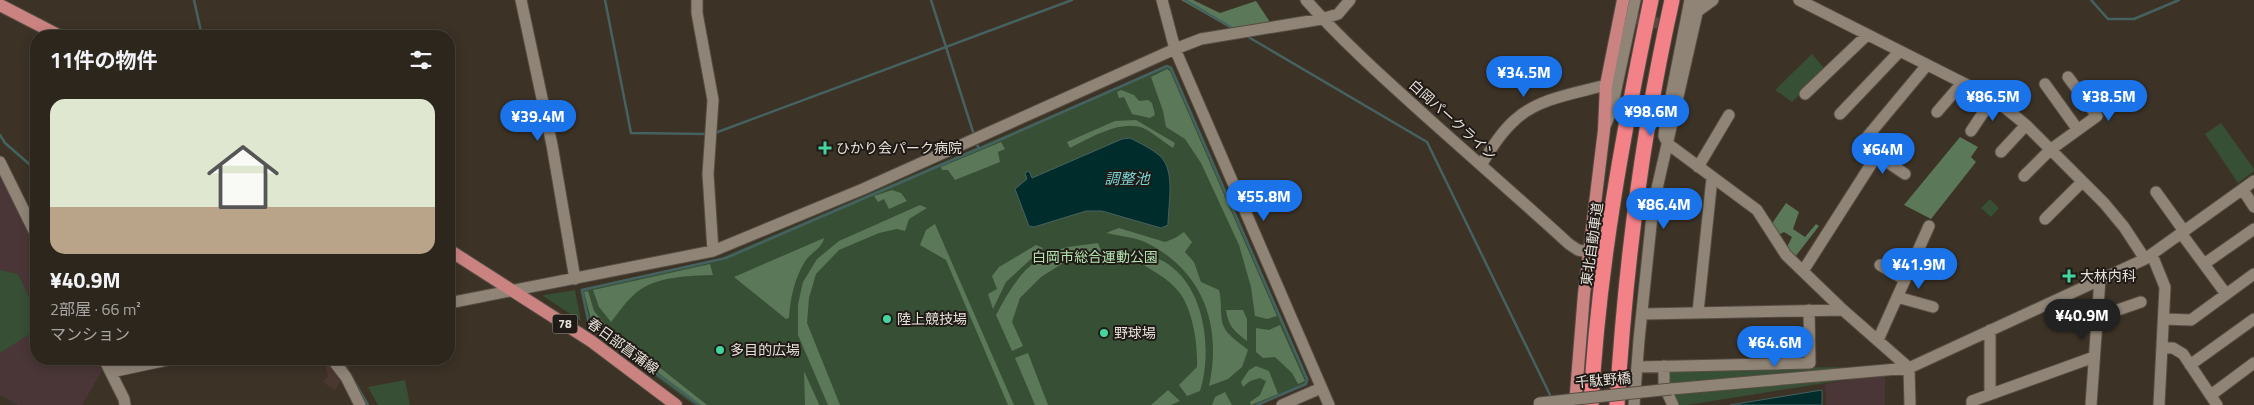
<!DOCTYPE html>
<html lang="ja">
<meta charset="utf-8">
<style>
:root{--surface:#2d261c;--page:#352e25;--text:#f1f3f6;--muted:#a7a5a3;--line:#48433b;--accent:#1a73e8}
body{margin:0;font-family:"Titillium Web","Noto Sans JP",sans-serif;background:var(--page);color:var(--text);height:100vh;display:flex;flex-direction:column;font-size:19px;white-space:nowrap}
*{box-sizing:border-box;margin:0}
p{font-size:16px;color:var(--muted)}
.icon{flex:none;width:28px;height:28px;fill:none;stroke:currentColor;stroke-width:2;stroke-linecap:round;stroke-linejoin:round}
.map{position:relative;flex:1;overflow:hidden}
.drawer{position:absolute;left:30px;top:30px;width:425px;height:335px;display:flex;flex-direction:column;background:var(--surface);border-radius:20px;box-shadow:0 2px 12px #0003,0 0 0 1px var(--line)}
.drawer>*{flex:none}
.price{position:absolute;translate:-50% -42px;padding:0 11px;border-radius:18px;background:var(--accent);color:#fff;font-size:16px;line-height:32px;filter:drop-shadow(0 1px 2px #0008)}
.price::after{content:'';position:absolute;left:50%;top:30px;width:15px;height:11px;margin-left:-8px;background:inherit;clip-path:polygon(0 0,100% 0,50% 100%)}
.price.selected{background:#222;color:#fff}
ul{padding:0;list-style:none}
li{display:grid;align-content:center;gap:10px;height:265px;padding:0 20px}
li span{display:grid;place-items:center;height:155px;border-radius:15px;color:#555}
li>.icon{margin-inline-start:auto}
span .icon{width:90px;height:90px;fill:#fffc;stroke-width:1}
li b{font-size:21px}
h2{display:flex;justify-content:space-between;align-items:center;height:60px;padding:0 20px;font-size:21px}
.map>svg:first-child{display:block}
.industrial{fill:#4a372f}
.education{fill:#4a3637}
.green{fill:#374f34}
.forest{fill:#5b7858}
.water{fill:#002c2c;stroke:#466260}
.lines{fill:none;stroke-linecap:round;stroke-linejoin:round}
.stream{stroke:#466260;stroke-width:2.5}
.minor-tunnel{stroke:#564c41;stroke-width:11;stroke-dasharray:11 5.5;stroke-linecap:butt}
.minor-casing{stroke:#564e44;stroke-width:13}
.major-casing{stroke:#564e44;stroke-width:14}
.highway-casing{stroke:#564e44;stroke-width:17}
.minor{stroke:#908477;stroke-width:11}
.major{stroke:#cb8381;stroke-width:12}
.highway{stroke:#f38288;stroke-width:15}
.minor-bridge-casing{stroke:#564e44;stroke-width:13;stroke-linecap:butt}
.minor-bridge{stroke:#908477;stroke-width:11}
.poi-dot{fill:#44d49f;stroke:#201b16;stroke-width:2}
.labels{text-anchor:middle;stroke-width:4;stroke-linejoin:round;paint-order:stroke}
.shield{fill:#201b16;stroke:#aca69f;stroke-width:1}
.shield-label{font-size:12px;font-weight:bold;fill:#e8e1da}
.street-label{font-size:14px;fill:#e8e1da;stroke:#201b16}
.poi-label{font-size:14px;fill:#e8e1da;stroke:#201b16;text-anchor:start}
.park-label{font-size:14px;fill:#b4e5b0;stroke:#201b16}
.water-label{font-size:15px;font-style:italic;fill:#76d2d3;stroke:#201b16}
</style>
<div class="map">
<svg width="2254" height="405" viewBox="0 0 2254 405">
<rect width="100%" height="100%" fill="#3c3226"/>
<!-- industrial -->
<path class="industrial" d="M328,362L341,380L335,391L323,382L328,376L325,364Z"/>
<!-- education -->
<path class="education" d="M0,174L36,245V359H95L102,371L82,405H18L0,395Z
M1885,374V405H1826L1825,384Z"/>
<!-- green -->
<path class="green" d="M1812,54L1826,70L1792,102L1775,90Z
M1168,65L1172,66L1309,380L1307,384L1260,405H694L588,327L580,289L718,259Z
M2221,123L2254,169V171L2238,183L2205,134Z
M1990,199L1999,208L1991,217L1981,208Z
M0,270L18,274L36,312V330L0,353Z
M575,290L581,321L543,296L544,295Z
M1837,367L1840,371L1668,385L1669,370Z
M1835,378L1838,381L1687,405H1679L1672,393Z
M405,380L410,405H378L368,387Z"/>
<!-- forest -->
<path class="forest" d="M1181,0H1193L1220,13L1256,1L1270,22L1230,28Z
M1167,69L1170,71L1277,316L1267,319L1255,316L1251,287L1239,245L1201,163L1185,139L1166,127L1163,111L1151,77Z
M1121,90L1134,95L1139,101L1148,100L1152,103L1155,115L1150,118L1132,114L1124,97L1119,98L1117,92Z
M1136,120L1175,143L1173,148C1163,142 1154,133 1143,128C1122,119 1089,138 1070,148L1067,142L1115,121Z
M1960,137L1978,147L1971,157L1976,162L1931,219L1904,205Z
M1001,142L1005,149L998,152L1000,162L955,180L948,170H942L941,167Z
M892,190L901,193L907,201L889,209L884,199L878,202L874,196Z
M1786,203L1799,212L1793,229L1805,237L1816,224L1819,226L1795,257L1787,247L1792,237L1784,232L1778,235L1771,225Z
M920,205L927,208L909,219L905,231L897,229L879,233L839,250L816,274L809,298L807,323L840,405H828L798,335V304L803,282L817,259L839,241Z
M935,224L1014,405H1008L946,260L920,245L926,230Z
M1119,228L1165,242L1175,238L1184,232L1192,242L1185,252L1194,262L1201,282L1219,290C1222,301 1220,310 1222,321C1224,334 1239,342 1248,350L1242,367L1228,379L1209,386C1222,326 1204,272 1147,243C1135,237 1119,236 1106,233Z
M824,238C822,248 812,252 806,260C795,276 790,299 789,318L786,319L734,277Z
M1098,243L1102,253L1068,260L1041,277L1020,298L1012,322L1023,346L1012,351L996,315C1009,290 1025,263 1052,252C1066,246 1084,245 1098,243Z
M1036,245L1043,248L1006,282L993,309L988,294L997,289L992,276L999,267Z
M1144,255C1150,257 1157,258 1163,261C1205,284 1213,350 1200,391L1187,396L1179,385L1197,367C1198,345 1193,310 1179,292C1168,278 1150,269 1135,260Z
M710,264L713,275C689,276 657,276 637,292C627,300 619,312 611,322L599,307L593,290Z
M588,291L594,311L606,325L707,405H701L592,323L584,292Z
M1226,310H1243L1247,319V341C1235,332 1228,326 1226,310Z
M1280,325L1305,381L1298,384L1292,373L1275,357L1263,358L1256,352V328L1269,330Z
M1028,353L1048,405H1035L1015,358Z
M1256,366L1269,371L1278,394L1251,405L1250,402L1260,395L1266,381L1260,378L1250,381L1243,387L1241,382L1249,370Z
M804,371L818,402L819,405H805Z
M1168,390L1180,401L1171,405H1151Z
M1225,392L1232,405H1212L1215,397Z"/>
<!-- water -->
<path class="water" d="M1130,138C1140,143 1152,149 1160,156C1176,171 1168,205 1168,225L1161,228L1102,211H1086L1034,227L1029,226L1015,189L1027,179L1025,173L1029,171L1032,178L1122,139Z
M1822,390V405H1730Z"/>
<g class="lines">
<!-- stream -->
<path class="stream" d="M194,0L202,36
M605,0L631,133L707,134
M931,0L974,135
M1185,0L1234,29
M2091,0L2108,19H2134L2179,0
M1245,35L1427,142L1552,399
M715,133L1072,0
M0,135L5,143L36,170
M976,142L979,149L1167,66L1171,68L1307,379L1306,384L1257,405
M341,359L368,405
M699,405L589,324L582,290L726,258L978,149"/>
<!-- minor-tunnel -->
<path class="minor-tunnel" d="M1631,18L1683,28"/>
<defs>
<path id="minor" d="M521,0L552,145L575,279
M697,0V13L713,100L708,174L713,251
M1162,0L1175,49L1329,405
M1306,0C1344,43 1387,81 1429,119C1476,161 1523,202 1569,244L1578,250L1589,252
M1690,0L1665,127L1664,136L1668,144L1757,210L1786,255L1843,310L1909,368L1910,405
M1799,0L1993,98L2026,125L2104,203L2124,227L2145,259
M1698,11L1713,0
M2045,84L2078,130
M1805,94L1867,35
M1937,112L1962,83
M1840,114L1900,51
M1606,124L1612,108L1635,0
M1971,131L1993,98
M2001,152L2026,125
M1877,155L1905,174
M0,162L36,235
M1481,165C1491,149 1501,132 1516,119C1539,98 1577,93 1606,85
M1698,167L1729,115
M2024,176L2050,150L2097,116L2068,77
M2243,190L2254,207
M2156,192L2184,231
M2045,219L2082,182
M2181,233L2226,294
M2152,255L2165,287L2159,405
M1916,258L1945,264
M2204,264L2254,229
M1880,265L1905,280
M1803,271L1877,155L1862,143L1927,65
M1897,297L1933,307
M449,303L713,251L863,189L1175,49L1201,39L1322,19L1338,14L1350,0
M1698,312L1712,178
M1642,314L1843,310
M2097,314L2103,315L2141,302
M2164,319L2191,320L2254,274
M1878,340L1929,226
M2163,348H2173L2183,354L2217,405
M104,359L124,399L125,405
M332,359L346,377L360,405
M2190,365L2254,319
M1664,366V386L1673,405
M1637,367L1810,363L1809,310
M111,372L172,359
M1671,389L1909,368L2145,259L2254,181
M1990,394V330
M2211,395L2254,363
M1282,405L1321,388
M1634,405L1639,340L1653,206L1700,0
M1972,405V401L2094,357
M2091,405L2100,279"/>
<path id="major" d="M0,5L60,36
M449,250L591,341L676,405
M1575,405L1584,294L1604,130L1606,85L1623,0"/>
<path id="highway" d="M1591,405C1598,269 1623,133 1651,0
M1617,405C1625,268 1642,134 1672,0"/>
</defs>
<!-- minor casing -->
<use href="#minor" class="minor-casing"/>
<!-- major casing -->
<use href="#major" class="major-casing"/>
<!-- highway casing -->
<use href="#highway" class="highway-casing"/>
<!-- minor -->
<use href="#minor" class="minor"/>
<!-- major -->
<use href="#major" class="major"/>
<!-- highway -->
<use href="#highway" class="highway"/>
<defs>
<path id="minor-bridge" d="M1539,403L1671,389"/>
</defs>
<!-- minor-bridge casing -->
<use href="#minor-bridge" class="minor-bridge-casing"/>
<!-- minor-bridge -->
<use href="#minor-bridge" class="minor-bridge"/>
</g>
<!-- markers -->
<g class="poi-dot">
<path d="M822.5 140.5h5v5h5v5h-5v5h-5v-5h-5v-5h5z"/>
<path d="M2066.5 268.5h5v5h5v5h-5v5h-5v-5h-5v-5h5z"/>
<circle cx="887" cy="319" r="5"/>
<circle cx="1104" cy="333" r="5"/>
<circle cx="720" cy="350" r="5"/>
</g>
<g class="labels">
<!-- shield labels -->
<rect class="shield" x="552.5" y="314.5" width="25" height="19" rx="4"/>
<g class="shield-label">
<text x="565" y="328">78</text>
</g>
<!-- street labels -->
<g class="street-label">
<text transform="translate(1453 120) rotate(42)" y="5">白岡パークライン</text>
<text transform="translate(1592 244) rotate(-82)" y="5">東北自動車道</text>
<text transform="translate(623 346) rotate(36)" y="5">春日部菖蒲線</text>
<text transform="translate(1603 380) rotate(-5)" y="5">千駄野橋</text>
</g>
<!-- poi labels -->
<g class="poi-label">
<text x="836" y="153">ひかり会パーク病院</text>
<text x="2080" y="281">大林内科</text>
<text x="897" y="324">陸上競技場</text>
<text x="1114" y="338">野球場</text>
<text x="730" y="355">多目的広場</text>
</g>
<!-- park labels -->
<g class="park-label">
<text x="1095" y="262">白岡市総合運動公園</text>
</g>
<!-- water labels -->
<g class="water-label">
<text x="1127" y="184">調整池</text>
</g>
</g>
</svg>
<b class="price" style="left:1524px;top:98px">¥34.5M</b>
<b class="price" style="left:1993px;top:122px">¥86.5M</b>
<b class="price" style="left:2109px;top:122px">¥38.5M</b>
<b class="price" style="left:1651px;top:137px">¥98.6M</b>
<b class="price" style="left:538px;top:142px">¥39.4M</b>
<b class="price" style="left:1883px;top:175px">¥64M</b>
<b class="price" style="left:1264px;top:222px">¥55.8M</b>
<b class="price" style="left:1664px;top:230px">¥86.4M</b>
<b class="price" style="left:1919px;top:290px">¥41.9M</b>
<b class="price selected" style="left:2082px;top:341px">¥40.9M</b>
<b class="price" style="left:1775px;top:368px">¥64.6M</b>
<section class="drawer">
<h2>11件の物件<svg class="icon" aria-label="filters" viewBox="0 0 24 24"><path d="M4 7h16M4 17h16"/><circle cx="9" cy="7" r="2"/><circle cx="15" cy="17" r="2"/></svg></h2>
<ul>
<li><span style="background:linear-gradient(#dfe7d0 70%,#b9a48a 0)"><svg class="icon" aria-label="home" viewBox="0 0 24 24"><path d="M3 11l9-7 9 7M6 9v11h12V9"/></svg></span><div><b>¥40.9M</b><p>2部屋 · 66 m²</p><p>マンション</p></div></li>
</ul>
</section>
</div>
